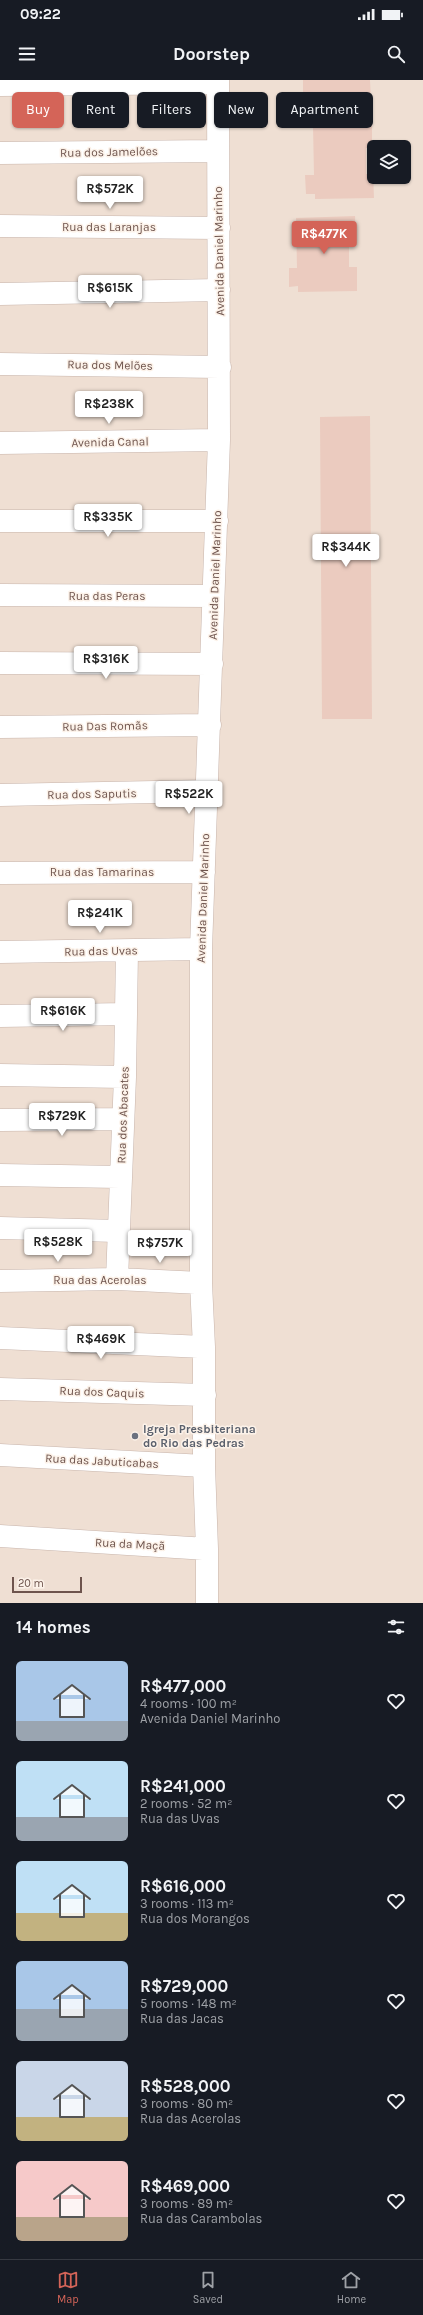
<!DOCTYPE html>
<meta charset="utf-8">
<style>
:root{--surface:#171b24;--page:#242831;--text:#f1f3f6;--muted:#9ea1a6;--line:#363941;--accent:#d46458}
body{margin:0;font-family:Karla,sans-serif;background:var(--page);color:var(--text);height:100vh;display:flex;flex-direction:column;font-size:15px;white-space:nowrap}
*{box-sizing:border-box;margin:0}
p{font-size:13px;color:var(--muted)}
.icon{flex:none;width:22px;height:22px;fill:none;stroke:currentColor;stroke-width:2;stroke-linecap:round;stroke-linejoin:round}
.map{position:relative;height:1523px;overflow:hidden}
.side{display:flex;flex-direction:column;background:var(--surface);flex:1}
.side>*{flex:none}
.hud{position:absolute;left:12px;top:12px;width:399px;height:36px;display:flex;gap:8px}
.fabs{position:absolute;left:367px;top:60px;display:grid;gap:8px}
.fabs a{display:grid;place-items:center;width:44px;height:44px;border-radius:6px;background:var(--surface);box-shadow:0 1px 3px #0004;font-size:20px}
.scale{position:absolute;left:12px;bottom:10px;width:70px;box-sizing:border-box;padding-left:4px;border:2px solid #6e544d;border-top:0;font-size:11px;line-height:14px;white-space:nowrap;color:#6e544d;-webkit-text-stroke:3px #fcf2e9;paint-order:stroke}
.price{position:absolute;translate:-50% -34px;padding:0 9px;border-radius:4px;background:#fff;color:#222;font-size:13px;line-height:26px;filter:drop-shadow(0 1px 2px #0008)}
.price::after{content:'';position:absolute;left:50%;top:24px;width:12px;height:9px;margin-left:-6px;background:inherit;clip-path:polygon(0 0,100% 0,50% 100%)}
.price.on{background:var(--accent);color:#fff}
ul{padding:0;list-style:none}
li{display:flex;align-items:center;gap:12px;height:100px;padding:0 16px}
li span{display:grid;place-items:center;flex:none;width:112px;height:80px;border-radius:6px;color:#555}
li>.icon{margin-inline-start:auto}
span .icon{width:48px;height:48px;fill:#fffc;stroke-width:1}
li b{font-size:17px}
h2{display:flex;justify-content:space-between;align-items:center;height:48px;padding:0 16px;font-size:17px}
.tag{padding:0 14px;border-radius:6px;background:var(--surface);box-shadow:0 1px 3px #0004;font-size:14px;line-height:36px}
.tag.on{background:var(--accent);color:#fff}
.status{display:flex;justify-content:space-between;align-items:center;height:28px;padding:0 20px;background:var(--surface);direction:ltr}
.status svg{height:11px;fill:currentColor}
header{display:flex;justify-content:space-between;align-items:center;height:52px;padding:0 16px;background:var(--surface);font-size:18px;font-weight:700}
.tab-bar{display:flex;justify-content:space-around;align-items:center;height:56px;border-top:1px solid var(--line);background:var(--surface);font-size:11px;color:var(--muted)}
.tab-bar a{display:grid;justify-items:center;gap:2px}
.tab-bar .on{color:var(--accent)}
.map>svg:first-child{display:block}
.residential{fill:#efdfd3;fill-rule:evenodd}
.building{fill:#ebcbbf}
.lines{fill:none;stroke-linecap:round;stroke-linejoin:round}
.minor-casing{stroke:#c8b5ac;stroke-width:23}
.minor{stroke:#fff;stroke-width:22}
.worship-dot{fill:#6b7280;stroke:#fcf2e9;stroke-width:1.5}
.labels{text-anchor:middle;stroke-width:3;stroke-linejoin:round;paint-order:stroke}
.street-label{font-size:12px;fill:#6e544d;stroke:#fcf2e9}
.worship-label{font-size:12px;font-weight:bold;fill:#5b616d;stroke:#fcf2e9;text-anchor:start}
</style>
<div class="status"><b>09:22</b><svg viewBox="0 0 49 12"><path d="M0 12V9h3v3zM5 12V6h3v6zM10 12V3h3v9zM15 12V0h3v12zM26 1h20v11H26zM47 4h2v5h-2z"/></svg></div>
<header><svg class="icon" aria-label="menu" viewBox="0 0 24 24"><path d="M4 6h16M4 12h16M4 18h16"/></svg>Doorstep<svg class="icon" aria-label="search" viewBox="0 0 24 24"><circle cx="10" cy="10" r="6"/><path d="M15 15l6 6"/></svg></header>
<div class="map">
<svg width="423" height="1523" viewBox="0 0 423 1523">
<rect width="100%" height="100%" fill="#f9eee4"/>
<!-- residential -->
<path class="residential" d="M0,0H423V1523H0ZM374,67H404V97H374Z"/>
<!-- building -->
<path class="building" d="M303,0H370L371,21L312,22V16H303Z
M372,43V68H366V94H373L374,118L315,119V114H306L305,95H314L313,45Z
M355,136L356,161H349V187H357V211L298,212V206L289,207V188H297L296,138Z
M370,336L372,639H322L320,337Z"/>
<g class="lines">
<defs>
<path id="minor" d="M0,5L218,3
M0,73L218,71
M0,146L219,148
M0,214L219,210
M0,284L220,287
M0,363L219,360
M0,441H217
M0,515L213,516
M0,583L212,584
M0,647L210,645
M0,715L207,711
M0,793L204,792
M0,872L201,869
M0,936L126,934
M0,995L125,997
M0,1040L123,1039
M0,1095L120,1097
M0,1148L118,1151
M117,1199L125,997L127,871
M0,1201L117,1199L201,1203
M0,1258L204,1267
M0,1309L205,1315
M0,1375L204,1386
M0,1456L207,1469V1523
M207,1469L204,1386V1267L201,1203V869L219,360L218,0"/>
</defs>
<!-- minor casing -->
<use href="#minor" class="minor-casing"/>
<!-- minor -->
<use href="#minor" class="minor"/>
</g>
<!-- markers -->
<circle class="worship-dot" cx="135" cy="1356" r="4"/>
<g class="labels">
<!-- street labels -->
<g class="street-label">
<text transform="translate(109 72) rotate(-1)" y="4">Rua dos Jamelões</text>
<text x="109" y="151">Rua das Laranjas</text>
<text transform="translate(219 171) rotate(-91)" y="4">Avenida Daniel Marinho</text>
<text transform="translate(110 285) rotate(1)" y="4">Rua dos Melões</text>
<text transform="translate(110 362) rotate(-1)" y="4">Avenida Canal</text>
<text transform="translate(215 495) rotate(-88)" y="4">Avenida Daniel Marinho</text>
<text x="107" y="520">Rua das Peras</text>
<text transform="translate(105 646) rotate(-1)" y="4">Rua Das Romãs</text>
<text transform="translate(92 714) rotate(-1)" y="4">Rua dos Saputis</text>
<text x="102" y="796">Rua das Tamarinas</text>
<text transform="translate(203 818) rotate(-88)" y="4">Avenida Daniel Marinho</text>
<text transform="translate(101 871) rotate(-1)" y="4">Rua das Uvas</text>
<text transform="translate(123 1035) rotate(-88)" y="4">Rua dos Abacates</text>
<text x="100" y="1204">Rua das Acerolas</text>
<text transform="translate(102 1312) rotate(2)" y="4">Rua dos Caquis</text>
<text transform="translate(102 1381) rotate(3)" y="4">Rua das Jabuticabas</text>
<text transform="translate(130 1464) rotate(3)" y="4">Rua da Maçã</text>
</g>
<!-- worship labels -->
<g class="worship-label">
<text x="143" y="1353">Igreja Presbiteriana<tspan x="143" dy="14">do Rio das Pedras</tspan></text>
</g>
</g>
</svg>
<div class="fabs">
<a><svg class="icon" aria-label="layers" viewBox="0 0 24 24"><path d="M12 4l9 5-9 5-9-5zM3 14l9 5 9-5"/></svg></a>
</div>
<div class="scale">20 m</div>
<b class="price" style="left:110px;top:130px">R$572K</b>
<b class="price on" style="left:324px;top:175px">R$477K</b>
<b class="price" style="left:110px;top:229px">R$615K</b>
<b class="price" style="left:109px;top:345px">R$238K</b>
<b class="price" style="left:108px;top:458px">R$335K</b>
<b class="price" style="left:346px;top:488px">R$344K</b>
<b class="price" style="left:106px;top:600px">R$316K</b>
<b class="price" style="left:189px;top:735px">R$522K</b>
<b class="price" style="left:100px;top:854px">R$241K</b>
<b class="price" style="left:63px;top:952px">R$616K</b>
<b class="price" style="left:62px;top:1057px">R$729K</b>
<b class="price" style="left:58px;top:1183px">R$528K</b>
<b class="price" style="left:160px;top:1184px">R$757K</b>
<b class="price" style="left:101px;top:1280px">R$469K</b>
<div class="hud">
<a class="tag on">Buy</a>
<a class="tag">Rent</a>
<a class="tag">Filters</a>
<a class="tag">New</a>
<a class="tag">Apartment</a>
</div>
</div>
<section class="side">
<h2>14 homes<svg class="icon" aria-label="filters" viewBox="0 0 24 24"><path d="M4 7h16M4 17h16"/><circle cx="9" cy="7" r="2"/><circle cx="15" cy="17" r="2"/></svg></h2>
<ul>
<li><span style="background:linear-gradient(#a9c7e8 75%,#9aa5b1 0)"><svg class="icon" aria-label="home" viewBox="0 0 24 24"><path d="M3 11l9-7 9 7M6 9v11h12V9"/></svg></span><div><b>R$477,000</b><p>4 rooms · 100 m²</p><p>Avenida Daniel Marinho</p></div><svg class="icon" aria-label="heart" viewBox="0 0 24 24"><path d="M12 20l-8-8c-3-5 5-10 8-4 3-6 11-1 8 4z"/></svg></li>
<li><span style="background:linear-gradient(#bfe0f5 70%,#9aa5b1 0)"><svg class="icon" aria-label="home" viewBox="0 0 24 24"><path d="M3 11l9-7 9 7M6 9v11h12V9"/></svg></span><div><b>R$241,000</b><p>2 rooms · 52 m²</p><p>Rua das Uvas</p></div><svg class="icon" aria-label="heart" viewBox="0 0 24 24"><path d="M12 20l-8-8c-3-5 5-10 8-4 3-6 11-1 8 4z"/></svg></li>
<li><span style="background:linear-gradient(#bfe0f5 65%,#c2b280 0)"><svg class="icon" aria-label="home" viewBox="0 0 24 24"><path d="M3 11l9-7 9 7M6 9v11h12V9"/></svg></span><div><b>R$616,000</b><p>3 rooms · 113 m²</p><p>Rua dos Morangos</p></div><svg class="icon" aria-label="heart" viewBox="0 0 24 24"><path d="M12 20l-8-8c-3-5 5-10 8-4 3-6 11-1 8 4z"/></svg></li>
<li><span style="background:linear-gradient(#a9c7e8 60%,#9aa5b1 0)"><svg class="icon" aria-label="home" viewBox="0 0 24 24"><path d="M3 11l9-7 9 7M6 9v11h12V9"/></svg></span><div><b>R$729,000</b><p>5 rooms · 148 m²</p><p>Rua das Jacas</p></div><svg class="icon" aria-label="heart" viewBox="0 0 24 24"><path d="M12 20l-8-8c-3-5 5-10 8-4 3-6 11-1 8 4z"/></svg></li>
<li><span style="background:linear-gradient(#c9d6e8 70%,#c2b280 0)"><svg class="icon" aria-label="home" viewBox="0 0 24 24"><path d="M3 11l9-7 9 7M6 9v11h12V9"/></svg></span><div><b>R$528,000</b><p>3 rooms · 80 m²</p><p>Rua das Acerolas</p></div><svg class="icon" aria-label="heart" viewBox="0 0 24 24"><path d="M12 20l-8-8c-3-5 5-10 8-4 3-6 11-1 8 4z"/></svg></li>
<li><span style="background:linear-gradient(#f6c9c9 70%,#b9a48a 0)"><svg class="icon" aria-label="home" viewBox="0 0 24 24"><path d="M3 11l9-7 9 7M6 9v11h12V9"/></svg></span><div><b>R$469,000</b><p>3 rooms · 89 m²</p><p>Rua das Carambolas</p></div><svg class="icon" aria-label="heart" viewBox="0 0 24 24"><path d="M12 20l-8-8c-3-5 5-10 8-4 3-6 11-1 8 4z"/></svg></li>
</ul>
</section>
<nav class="tab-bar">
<a class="on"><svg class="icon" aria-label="map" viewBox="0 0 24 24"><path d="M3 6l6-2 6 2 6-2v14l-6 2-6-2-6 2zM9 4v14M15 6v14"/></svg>Map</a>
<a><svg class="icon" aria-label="saved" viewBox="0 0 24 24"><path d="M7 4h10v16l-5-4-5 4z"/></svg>Saved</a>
<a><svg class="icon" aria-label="home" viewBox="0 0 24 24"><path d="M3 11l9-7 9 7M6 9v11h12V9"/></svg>Home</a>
</nav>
